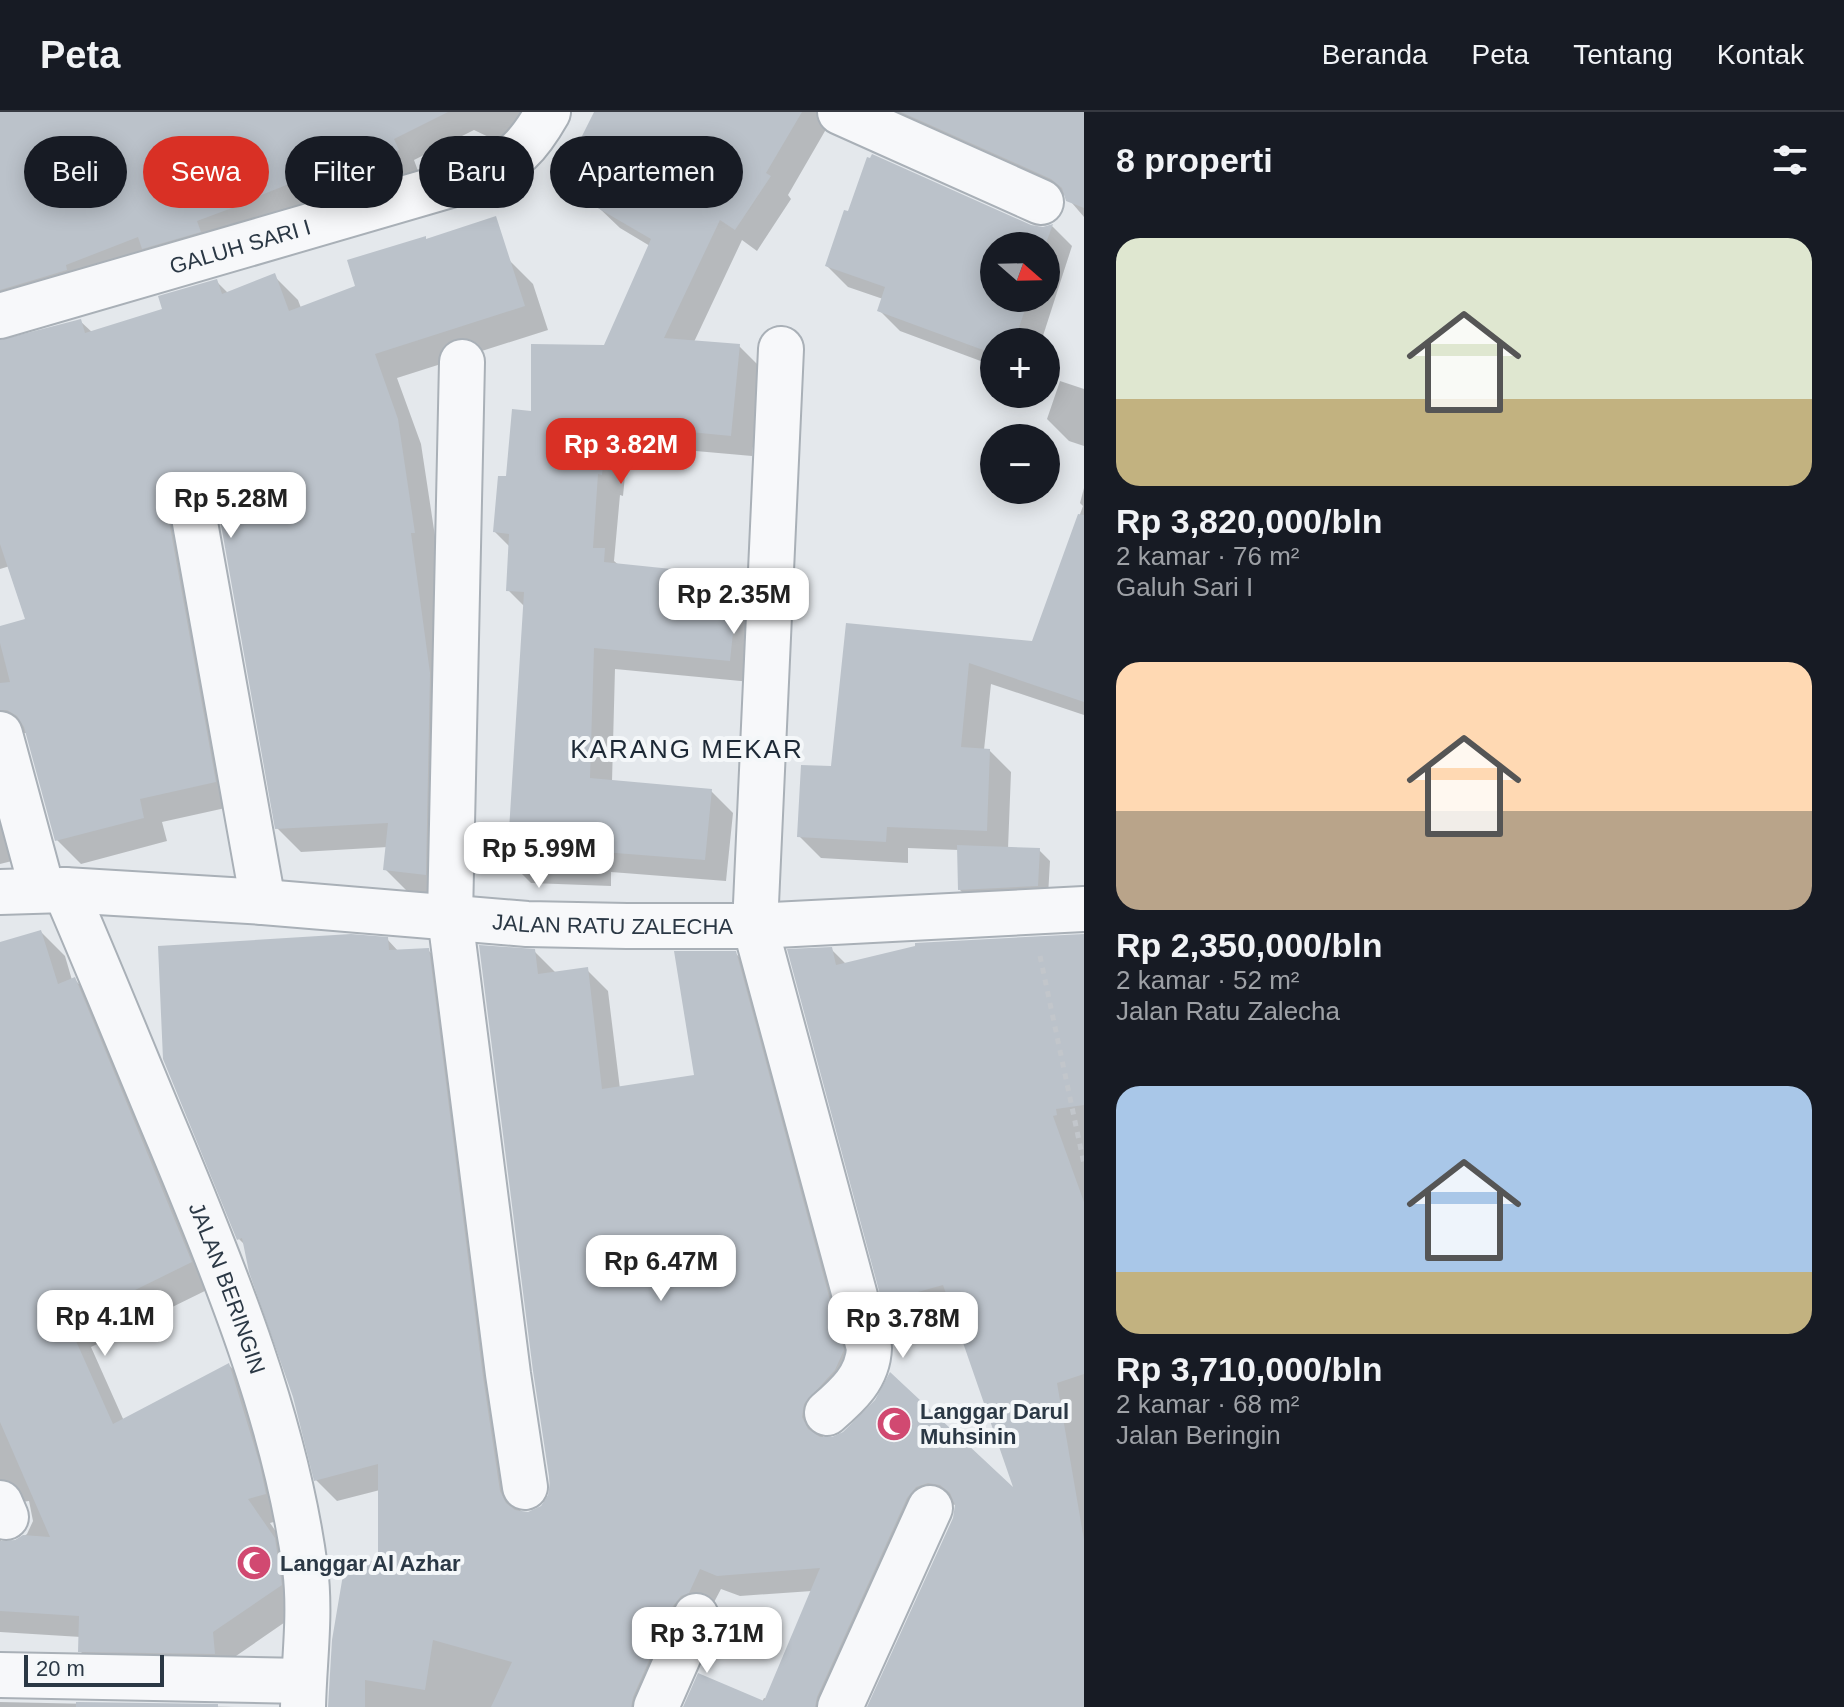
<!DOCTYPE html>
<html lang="id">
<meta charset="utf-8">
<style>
:root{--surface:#171b24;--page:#20242c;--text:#f1f3f6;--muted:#9ea1a6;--line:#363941;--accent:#d93025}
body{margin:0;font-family:Helvetica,sans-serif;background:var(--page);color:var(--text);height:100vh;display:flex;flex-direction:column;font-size:30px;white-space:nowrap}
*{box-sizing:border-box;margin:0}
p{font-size:26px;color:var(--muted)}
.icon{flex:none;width:44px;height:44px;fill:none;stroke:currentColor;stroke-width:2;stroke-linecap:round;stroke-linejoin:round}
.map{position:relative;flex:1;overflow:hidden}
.drawer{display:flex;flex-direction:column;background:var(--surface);width:760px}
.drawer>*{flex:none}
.hud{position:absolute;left:24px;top:24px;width:760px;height:72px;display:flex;gap:16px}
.needle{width:52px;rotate:110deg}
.tools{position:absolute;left:980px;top:120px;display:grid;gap:16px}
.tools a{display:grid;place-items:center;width:80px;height:80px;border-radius:50%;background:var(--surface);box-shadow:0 4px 20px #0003;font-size:40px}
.scale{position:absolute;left:24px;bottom:20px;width:140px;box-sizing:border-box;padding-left:8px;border:4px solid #2b3845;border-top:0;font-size:22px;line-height:28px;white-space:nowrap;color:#2b3845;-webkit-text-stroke:6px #f4f7f9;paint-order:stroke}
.price{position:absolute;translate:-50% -68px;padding:0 18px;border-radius:16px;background:#fff;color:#222;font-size:26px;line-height:52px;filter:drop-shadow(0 2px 4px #0008)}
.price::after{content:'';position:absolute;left:50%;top:48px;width:24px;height:18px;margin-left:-12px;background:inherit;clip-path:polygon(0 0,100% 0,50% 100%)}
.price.selected{background:var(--accent);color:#fff}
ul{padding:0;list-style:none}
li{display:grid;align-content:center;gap:16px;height:424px;padding:0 32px}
li span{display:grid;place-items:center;height:248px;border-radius:24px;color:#555}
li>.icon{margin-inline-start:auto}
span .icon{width:144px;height:144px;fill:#fffc;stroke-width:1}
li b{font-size:34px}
h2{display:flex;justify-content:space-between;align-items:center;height:96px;padding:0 32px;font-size:34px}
.chip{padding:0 28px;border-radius:36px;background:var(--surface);box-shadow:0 4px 20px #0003;font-size:28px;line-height:72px}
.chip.selected{background:var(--accent);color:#fff}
header{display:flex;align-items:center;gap:48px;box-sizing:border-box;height:112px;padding:0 40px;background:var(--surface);border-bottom:2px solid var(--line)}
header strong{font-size:38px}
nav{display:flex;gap:44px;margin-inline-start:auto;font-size:28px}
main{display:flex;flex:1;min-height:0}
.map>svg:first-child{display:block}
.shadow{fill:#0003;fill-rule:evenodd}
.building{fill:#bbc2ca}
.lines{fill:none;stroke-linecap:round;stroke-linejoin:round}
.minor-casing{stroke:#a9b0b7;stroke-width:48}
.path{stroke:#c2c6cb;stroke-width:5;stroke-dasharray:6 6;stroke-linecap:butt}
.minor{stroke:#f7f8fa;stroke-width:44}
.labels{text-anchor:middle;stroke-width:8;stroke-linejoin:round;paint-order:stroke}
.street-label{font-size:22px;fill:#2b3845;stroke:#f4f7f9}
.poi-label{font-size:22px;font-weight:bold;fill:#2b3845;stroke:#f4f7f9;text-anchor:start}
.quarter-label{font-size:26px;letter-spacing:2px;fill:#1d2936;stroke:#f4f7f9}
</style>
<header>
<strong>Peta</strong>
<nav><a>Beranda</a><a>Peta</a><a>Tentang</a><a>Kontak</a></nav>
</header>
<main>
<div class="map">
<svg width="1084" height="1595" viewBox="0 0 1084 1595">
<rect width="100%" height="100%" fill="#e4e8ec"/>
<!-- shadow -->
<path class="shadow" d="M0,0H540L520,40L474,18L414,48L418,59L351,86L345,80L217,130L0,184Z
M594,0H836L788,83L791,87L757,139L742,128L694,230L739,234L761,256L752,344L628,333L623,384L620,383L614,449L620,454L738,466L760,488L751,570L615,557L612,670L711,679L733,701L726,769L611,760V774L531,771L509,749L525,495L508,478L510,435L495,420L533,301L605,235L650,134L620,116L598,95L606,82L591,75L569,54L595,2Z
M897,0H1084V105L1066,84L912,15Z
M1052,114L1072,134L1041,230H994V254L900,219L879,198L883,187L848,175L827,154L1030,115L1043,117ZM994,134H1046V186H994Z
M509,148L533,172L548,218L397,266L421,332L438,444L434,445L453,586L449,786L409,781L385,757L388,735L301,740L277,716L219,393L213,392L239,693L162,710L167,729L81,752L57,728L28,621H19L0,639V516L27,509L10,454L0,457V261L80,209L93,221L165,199L216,169L229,182L274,164L298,188L301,196Z
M1060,269L1084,277V334L1069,329L1047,307Z
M1084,376V603L991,572L984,638H989L1011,660L1008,737L1039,738L1050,749L1048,784L970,788L960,778L959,738L908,736V751L821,746L799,724L833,657L847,513L1033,531L1083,394L1080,391Z
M0,658L24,746L0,752Z
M41,820L65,844L72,868L74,867L98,891L215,1174L91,1235L124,1309L229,1253L252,1277L289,1406L270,1411L298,1451L304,1497L236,1544L237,1565L104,1563L80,1539L81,1525L0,1520V1426L2,1432L16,1430L27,1422L33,1409L29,1389L15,1391L0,1408V832Z
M1084,824V1595H870L955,1407L957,1393L949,1392L843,1595H685L762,1590L764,1586L767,1587L812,1479L740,1484L721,1477L659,1595H330L380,1452V1378L337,1389L316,1368L294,1284L246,1134L239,1127L387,827L399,840L428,838L449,860L504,1288L521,1401L528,1402L542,1396L550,1384L534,839L556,861L587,858L608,879L620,977L696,965L735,841L757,862L857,1234L824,1314L823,1327L1017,1382L954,1197L906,1210L884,1189L831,837L846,852Z
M0,1590L235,1595H0Z"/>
<!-- building -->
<path class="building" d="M0,0H448L394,27L399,38L328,66L325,58L256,85V87L197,109L201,120L142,137L138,125L66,153L67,158L0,178Z
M594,0H802L766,61L771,64L735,118L720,108L664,226L740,232L731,324L607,312L602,363L598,362L593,436H605L604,450L739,464L730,549L594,536L590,666L712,677L705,748L590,739V753L507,750L524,480L506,479L509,422L493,420L498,364H506L512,297L531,299V232L604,233L651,127L596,95L608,74L567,54Z
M901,0H1084V96L1066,89L1062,76L1051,67Z
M872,42L1031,113L1043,115L1053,112L1045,134H994V186H1029L1014,230H994V242L877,199L885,175L825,154L844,98L848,99L867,45L870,46Z
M496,104L525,194L375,242L398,307L415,421H411L430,561L426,763L383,758L388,711L275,717L217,390L211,377L200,370H187L175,375L168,386L167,398L216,670L140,687L144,706L55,729L24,615L17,604L7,598H0V571L10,570L0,531V514L25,507L0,432V228L81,207L85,221L162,197L158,184L217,167L222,182L275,161L289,199L355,174L347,148L426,124V127Z
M1078,402L1084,403V590L969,551L961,635L990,637L987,719L887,715L886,730L797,725L801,653L831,654L846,511L1032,529Z
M957,733L1040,736L1038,774L958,778Z
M41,818L58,872L75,865L192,1150L68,1211L113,1312L229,1251L260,1353L266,1382L248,1387L275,1426L282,1473L213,1520L215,1542L78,1540L79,1504L0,1499V1429L15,1428L23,1423L50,1425L0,1310V830Z
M351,822L388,825L389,838L429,836L483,1265L500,1379L506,1391L515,1398L528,1400L541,1394L548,1383L550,1371L533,1259L479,833L535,837L538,862L588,855L602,977L694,963L674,839H736L834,1203L830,1205L836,1210L844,1238L835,1258L804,1292L802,1305L808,1317L820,1325H832L843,1320L875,1288L890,1260L1013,1375L943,1173L882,1190L787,837L832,835L836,853L915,834V831L1084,822V993L1056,997L1057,1003L1053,1004L1084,1090V1262L1057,1271L1084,1428V1595H867L953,1406L955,1393L950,1381L940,1373L928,1371L916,1375L907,1386L817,1585L815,1595H683L698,1561L764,1589L820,1456L717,1464L700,1457L689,1481L681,1484L673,1494L633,1585L631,1595H491L512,1550L433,1528L425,1578L365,1568V1595H328L332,1528L346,1445L378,1450V1352L314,1369L293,1285L249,1160L242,1126L237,1128L163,947L158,834Z
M76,1590L218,1592V1595H76Z"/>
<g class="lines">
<defs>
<g id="minor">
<path d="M840,0L1041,90"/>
<path id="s1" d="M0,204L478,65C515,48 528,35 548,0"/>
<path d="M781,237L755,814L869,1236C868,1265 848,1283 827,1301"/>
<path d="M462,250L450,805L508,1262L525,1375"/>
<path d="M192,394L263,790"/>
<path d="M0,622L42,777"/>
<path id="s2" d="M65,778C101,861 135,946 170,1029C226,1163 286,1311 305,1456C311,1502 304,1549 303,1595"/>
<path id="s3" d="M0,780L65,778L263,790L527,812L627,814H755L1084,797"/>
<path d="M0,1391L6,1405"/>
<path d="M0,1563L303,1569"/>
<path d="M656,1595L696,1504"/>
<path d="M840,1595L930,1396"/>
</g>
</defs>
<!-- minor casing -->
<use href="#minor" class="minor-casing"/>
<!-- path -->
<path class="path" d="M1040,844L1084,1052"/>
<!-- minor -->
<use href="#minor" class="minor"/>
</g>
<!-- icons -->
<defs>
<symbol id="mosque-disc" viewBox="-11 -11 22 22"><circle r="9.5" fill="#d14971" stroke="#f4f7f9"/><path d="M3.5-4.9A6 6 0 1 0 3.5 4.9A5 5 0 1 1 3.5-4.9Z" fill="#fff"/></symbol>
</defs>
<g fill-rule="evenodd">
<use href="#mosque-disc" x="874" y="1292" width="40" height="40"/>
<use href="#mosque-disc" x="234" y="1431" width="40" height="40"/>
</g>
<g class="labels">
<!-- street labels -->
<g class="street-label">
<text dy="8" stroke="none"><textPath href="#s1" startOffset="250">GALUH SARI I</textPath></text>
<text dy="8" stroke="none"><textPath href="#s3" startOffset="614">JALAN RATU ZALECHA</textPath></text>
<text dy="8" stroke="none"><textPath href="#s2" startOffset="430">JALAN BERINGIN</textPath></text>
</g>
<!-- poi labels -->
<g class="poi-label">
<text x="920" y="1307">Langgar Darul<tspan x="920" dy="25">Muhsinin</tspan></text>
<text x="280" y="1459">Langgar Al Azhar</text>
</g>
<!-- quarter labels -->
<g class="quarter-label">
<text x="687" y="646">KARANG MEKAR</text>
</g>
</g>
</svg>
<div class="tools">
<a><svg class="needle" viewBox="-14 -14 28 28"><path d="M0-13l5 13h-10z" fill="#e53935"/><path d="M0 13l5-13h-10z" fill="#9ea1a6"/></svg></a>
<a>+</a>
<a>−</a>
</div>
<div class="scale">20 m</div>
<b class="price selected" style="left:621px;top:374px">Rp 3.82M</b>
<b class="price" style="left:231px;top:428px">Rp 5.28M</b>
<b class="price" style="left:734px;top:524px">Rp 2.35M</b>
<b class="price" style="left:539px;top:778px">Rp 5.99M</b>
<b class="price" style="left:661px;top:1191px">Rp 6.47M</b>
<b class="price" style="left:105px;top:1246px">Rp 4.1M</b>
<b class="price" style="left:903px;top:1248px">Rp 3.78M</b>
<b class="price" style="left:707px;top:1563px">Rp 3.71M</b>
<div class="hud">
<a class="chip">Beli</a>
<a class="chip selected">Sewa</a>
<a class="chip">Filter</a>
<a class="chip">Baru</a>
<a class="chip">Apartemen</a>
</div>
</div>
<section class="drawer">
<h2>8 properti<svg class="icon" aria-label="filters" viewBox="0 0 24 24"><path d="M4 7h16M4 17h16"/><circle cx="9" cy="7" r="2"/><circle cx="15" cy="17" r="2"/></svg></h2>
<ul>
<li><span style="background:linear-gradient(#dfe7d0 65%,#c2b280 0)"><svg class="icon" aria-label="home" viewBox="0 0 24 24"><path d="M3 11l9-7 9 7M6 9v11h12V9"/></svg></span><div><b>Rp 3,820,000/bln</b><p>2 kamar · 76 m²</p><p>Galuh Sari I</p></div></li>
<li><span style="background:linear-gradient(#ffd9b3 60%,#b9a48a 0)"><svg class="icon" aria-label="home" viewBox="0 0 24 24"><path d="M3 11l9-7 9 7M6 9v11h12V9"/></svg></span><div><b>Rp 2,350,000/bln</b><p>2 kamar · 52 m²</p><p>Jalan Ratu Zalecha</p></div></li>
<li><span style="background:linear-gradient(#a9c7e8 75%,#c2b280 0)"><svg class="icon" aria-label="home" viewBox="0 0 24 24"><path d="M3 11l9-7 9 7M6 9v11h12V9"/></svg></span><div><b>Rp 3,710,000/bln</b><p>2 kamar · 68 m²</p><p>Jalan Beringin</p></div></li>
</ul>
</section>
</main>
